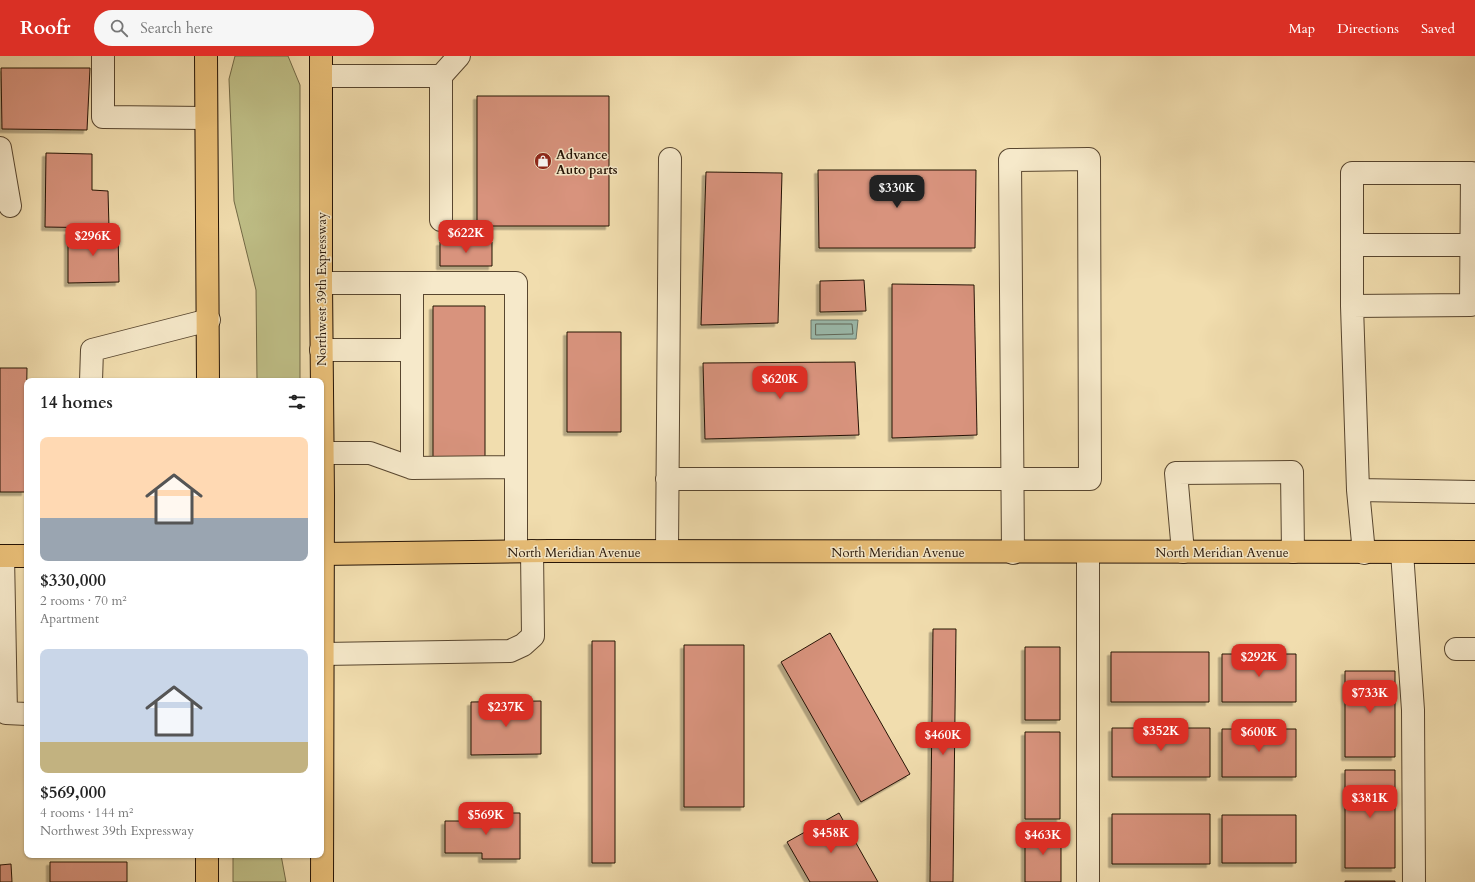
<!DOCTYPE html>
<meta charset="utf-8">
<style>
:root{--surface:#fff;--page:#f6f6f6;--text:#222;--muted:#767676;--accent:#d93025}
body{margin:0;font-family:Cardo,serif;background:var(--page);color:var(--text);height:100vh;display:flex;flex-direction:column;font-size:15px;white-space:nowrap}
*{box-sizing:border-box;margin:0}
p{font-size:13px;color:var(--muted)}
.icon{flex:none;width:22px;height:22px;fill:none;stroke:currentColor;stroke-width:2;stroke-linecap:round;stroke-linejoin:round}
.map{position:relative;flex:1;overflow:hidden}
.side{position:absolute;left:24px;top:322px;width:300px;height:480px;display:flex;flex-direction:column;background:var(--surface);border-radius:8px;box-shadow:0 1px 3px #0004}
.side>*{flex:none}
.price{position:absolute;translate:-50% -34px;padding:0 9px;border-radius:8px;background:var(--accent);color:#fff;font-size:13px;line-height:26px;filter:drop-shadow(0 1px 2px #0008)}
.price::after{content:'';position:absolute;left:50%;top:24px;width:12px;height:9px;margin-left:-6px;background:inherit;clip-path:polygon(0 0,100% 0,50% 100%)}
.price.selected{background:#222;color:#fff}
ul{padding:0;list-style:none}
li{display:grid;align-content:center;gap:8px;height:212px;padding:0 16px}
li span{display:grid;place-items:center;height:124px;border-radius:8px;color:#555}
li>.icon{margin-inline-start:auto}
span .icon{width:72px;height:72px;fill:#fffc;stroke-width:1}
li b{font-size:17px}
h2{display:flex;justify-content:space-between;align-items:center;height:48px;padding:0 16px;font-size:17px}
header{display:flex;align-items:center;gap:24px;box-sizing:border-box;height:56px;padding:0 20px;background:var(--accent);color:#fff}
header strong{font-size:19px}
nav{display:flex;gap:22px;margin-inline-start:auto;font-size:14px}
.search{width:280px;height:36px;background:var(--page);display:flex;align-items:center;gap:10px;box-sizing:border-box;padding:0 14px;border-radius:22px;color:var(--muted);font-size:15px}
.map>svg:first-child{display:block}
.green{fill:#bfbf87;stroke:#726946}
.water{fill:#9bbbad;stroke:#6c786a}
.lines{fill:none;stroke-linecap:round;stroke-linejoin:round}
.shore{stroke:#606759;stroke-width:1}
.building{fill:#d8937d;stroke:#251305;filter:url(#shadow)}
.minor-casing{stroke:#58462f;stroke-width:24}
.major-casing{stroke:#251305;stroke-width:24}
.highway-casing{stroke:#251305;stroke-width:24}
.minor{stroke:#f6e9ca;stroke-width:22}
.major{stroke:#e8be77;stroke-width:22}
.highway{stroke:#e8be77;stroke-width:22}
.labels{text-anchor:middle;stroke-width:3;stroke-linejoin:round;paint-order:stroke}
.poi-label{font-size:13px;font-weight:bold;fill:#251305;stroke:#f6e9ca;text-anchor:start}
.street-label{font-size:13px;fill:#251305;stroke:#f6e9ca}
</style>
<header>
<strong>Roofr</strong>
<div class="search"><svg class="icon" aria-label="search" viewBox="0 0 24 24"><circle cx="10" cy="10" r="6"/><path d="M15 15l6 6"/></svg>Search here</div>
<nav><a>Map</a><a>Directions</a><a>Saved</a></nav>
</header>
<div class="map">
<svg width="1475" height="826" viewBox="0 0 1475 826">
<defs>
<filter id="shadow"><feDropShadow dx="-3.5" dy="3.5" stdDeviation="0" flood-color="#0004"/></filter>
</defs>
<rect width="100%" height="100%" fill="#f1ddae"/>
<filter id="stains"><feTurbulence type="fractalNoise" baseFrequency=".005" numOctaves="4"/><feColorMatrix values="0 0 0 0 .2 0 0 0 0 .09 0 0 0 0 .02 0 0 0 .5 -.17"/></filter>
<radialGradient id="worn" r=".72"><stop offset=".6" stop-color="#630" stop-opacity="0"/><stop offset="1" stop-color="#630" stop-opacity=".3"/></radialGradient>
<!-- green -->
<path class="green" d="M235,0H288L300,29V325H257L256,234L234,145L229,23Z
M233,799H281L286,826H233Z"/>
<!-- water -->
<path class="water" d="M811,264H858L856,283H811Z"/>
<g class="lines">
<!-- shore -->
<path class="shore" d="M816,268H852L853,278L816,279Z"/>
</g>
<!-- building -->
<path class="building" d="M1,12H90L87,74L2,73Z
M477,40H609V170H477Z
M46,97L92,98V134L108,135L109,172L45,171Z
M818,114H976L975,192H819Z
M706,116L782,117L778,267L701,269Z
M68,175H118L119,226L68,227Z
M440,186H492V210H440Z
M864,224L866,255L820,256V225Z
M892,228L974,229L977,379L892,382Z
M433,250H485V401H433Z
M567,276H621V376H567Z
M855,306L859,379L705,383L703,307Z
M0,312H27L25,436H0Z
M933,573H956L953,826H930Z
M830,577L910,718L861,746L781,606Z
M592,585H615V807H592Z
M684,589H744V751H684Z
M1025,591H1060V664H1025Z
M1111,596H1209V646H1111Z
M1222,598H1296V646H1222Z
M1345,615H1395V701H1345Z
M541,645V698L471,699V646Z
M1112,672H1210V721H1112Z
M1222,673H1296V721H1222Z
M1025,676H1060V763H1025Z
M1345,714H1395V812H1345Z
M482,757H520V803H482V797H445V765H482Z
M839,757L878,826H810L787,786Z
M1112,758H1210V808H1112Z
M1222,759H1296V807H1222Z
M1025,774H1061V826H1025Z
M50,806H127V826H50Z
M11,808L12,826H0V809Z
M1345,825H1395V826H1345Z"/>
<g class="lines">
<defs>
<path id="minor" d="M103,0V61L206,62
M321,20H441
M0,92L10,150
M441,164V20L459,0
M1352,189H1471
M321,227H516V495
M412,227V412
M1352,250L1471,249L1472,117H1352V250L1358,434
M321,294H411
M91,325L92,294L209,264
M322,397H370L412,412L516,411
M667,423H1090L1089,103L1010,104L1013,497
M667,495L670,103
M1183,496L1176,417L1292,416L1293,496
M1402,496L1413,654L1414,826
M1364,497L1358,434L1475,436
M3,500L6,657L27,658
M1456,593H1475
M323,598L510,595L523,589L533,580L532,495
M1088,826V497"/>
<path id="major" d="M321,498L549,495L1475,496
M0,500H27"/>
<path id="highway" d="M206,0L208,325
M321,0V227L323,439L322,826
M207,799V826"/>
</defs>
<!-- minor casing -->
<use href="#minor" class="minor-casing"/>
<!-- major casing -->
<use href="#major" class="major-casing"/>
<!-- highway casing -->
<use href="#highway" class="highway-casing"/>
<!-- minor -->
<use href="#minor" class="minor"/>
<!-- major -->
<use href="#major" class="major"/>
<!-- highway -->
<use href="#highway" class="highway"/>
</g>
<!-- icons -->
<defs>
<symbol id="shop-disc" viewBox="-11 -11 22 22"><circle r="9.5" fill="#8f2418" stroke="#f6e9ca"/><path d="M-5-2.5h2.3a2.7 3.5 0 0 1 5.4 0H5L5.5 6h-11ZM-1.5-2.5h3a1.5 2.3 0 0 0-3 0Z" fill="#fff"/></symbol>
</defs>
<g fill-rule="evenodd">
<use href="#shop-disc" x="533" y="95" width="20" height="20"/>
</g>
<g class="labels">
<!-- poi labels -->
<g class="poi-label">
<text x="556" y="103">Advance<tspan x="556" dy="15">Auto parts</tspan></text>
</g>
<!-- street labels -->
<g class="street-label">
<text transform="translate(321 233) rotate(-90)" y="5">Northwest 39th Expressway</text>
<text x="574" y="501">North Meridian Avenue</text>
<text x="898" y="501">North Meridian Avenue</text>
<text x="1222" y="501">North Meridian Avenue</text>
</g>
</g>
<rect width="100%" height="100%" filter="url(#stains)"/>
<rect width="100%" height="100%" fill="url(#worn)"/>
</svg>
<b class="price selected" style="left:897px;top:153px">$330K</b>
<b class="price" style="left:466px;top:198px">$622K</b>
<b class="price" style="left:93px;top:201px">$296K</b>
<b class="price" style="left:780px;top:344px">$620K</b>
<b class="price" style="left:1259px;top:622px">$292K</b>
<b class="price" style="left:1370px;top:658px">$733K</b>
<b class="price" style="left:506px;top:672px">$237K</b>
<b class="price" style="left:1161px;top:696px">$352K</b>
<b class="price" style="left:1259px;top:697px">$600K</b>
<b class="price" style="left:943px;top:700px">$460K</b>
<b class="price" style="left:1370px;top:763px">$381K</b>
<b class="price" style="left:486px;top:780px">$569K</b>
<b class="price" style="left:831px;top:798px">$458K</b>
<b class="price" style="left:1043px;top:800px">$463K</b>
<section class="side">
<h2>14 homes<svg class="icon" aria-label="filters" viewBox="0 0 24 24"><path d="M4 7h16M4 17h16"/><circle cx="9" cy="7" r="2"/><circle cx="15" cy="17" r="2"/></svg></h2>
<ul>
<li><span style="background:linear-gradient(#ffd9b3 65%,#9aa5b1 0)"><svg class="icon" aria-label="home" viewBox="0 0 24 24"><path d="M3 11l9-7 9 7M6 9v11h12V9"/></svg></span><div><b>$330,000</b><p>2 rooms · 70 m²</p><p>Apartment</p></div></li>
<li><span style="background:linear-gradient(#c9d6e8 75%,#c2b280 0)"><svg class="icon" aria-label="home" viewBox="0 0 24 24"><path d="M3 11l9-7 9 7M6 9v11h12V9"/></svg></span><div><b>$569,000</b><p>4 rooms · 144 m²</p><p>Northwest 39th Expressway</p></div></li>
</ul>
</section>
</div>
